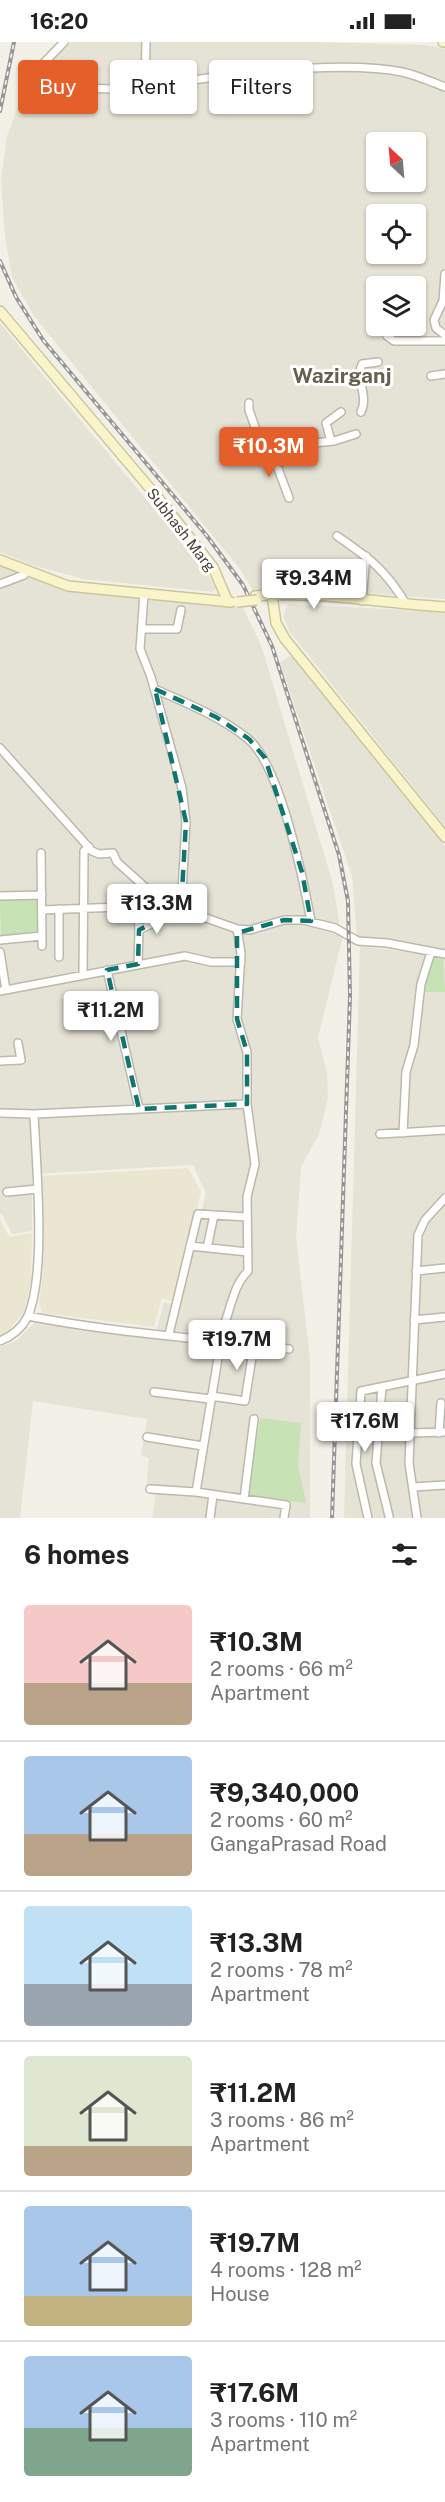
<!DOCTYPE html>
<meta charset="utf-8">
<style>
:root{--surface:#fff;--page:#f2f2f2;--text:#222;--muted:#767676;--line:#e0e0e0;--accent:#e55f2b}
body{margin:0;font-family:"Public Sans",sans-serif;background:var(--page);color:var(--text);height:100vh;display:flex;flex-direction:column;font-size:22px;white-space:nowrap}
*{box-sizing:border-box;margin:0}
p{font-size:20px;color:var(--muted)}
.icon{flex:none;width:33px;height:33px;fill:none;stroke:currentColor;stroke-width:2;stroke-linecap:round;stroke-linejoin:round}
.map{position:relative;height:1476px;overflow:hidden}
.sheet{display:flex;flex-direction:column;background:var(--surface);flex:1}
.sheet>*{flex:none}
.banner{position:absolute;left:18px;top:18px;width:410px;height:54px;display:flex;gap:12px}
.needle{width:39px;rotate:334deg}
.fabs{position:absolute;left:366px;top:90px;display:grid;gap:12px}
.fabs a{display:grid;place-items:center;width:60px;height:60px;border-radius:6px;background:var(--surface);box-shadow:0 2px 4px #0004;font-size:30px}
.price{position:absolute;translate:-50% -51px;padding:0 14px;border-radius:6px;background:#fff;color:#222;font-size:20px;line-height:39px;filter:drop-shadow(0 2px 3px #0008)}
.price::after{content:'';position:absolute;left:50%;top:36px;width:18px;height:14px;margin-left:-9px;background:inherit;clip-path:polygon(0 0,100% 0,50% 100%)}
.price.current{background:var(--accent);color:#fff}
ul{padding:0;list-style:none}
li{display:flex;align-items:center;gap:18px;height:150px;padding:0 24px}
li+li{border-top:2px solid var(--line)}
li span{display:grid;place-items:center;flex:none;width:168px;height:120px;border-radius:6px;color:#555}
li>.icon{margin-inline-start:auto}
span .icon{width:72px;height:72px;fill:#fffc;stroke-width:1}
li b{font-size:26px}
h2{display:flex;justify-content:space-between;align-items:center;height:72px;padding:0 24px;font-size:26px}
.pill{padding:0 21px;border-radius:6px;background:var(--surface);box-shadow:0 2px 4px #0004;font-size:21px;line-height:54px}
.pill.current{background:var(--accent);color:#fff}
.status{display:flex;justify-content:space-between;align-items:center;height:42px;padding:0 30px;background:var(--surface);direction:ltr}
.status svg{height:16px;fill:currentColor}
.map>svg:first-child{display:block}
.residential{fill:#e5e2d6;fill-rule:evenodd}
.education{fill:#eae6d2}
.green{fill:#c7e2b4}
.lines{fill:none;stroke-linecap:round;stroke-linejoin:round}
.street-casing{stroke:#bcb9ab;stroke-width:10}
.secondary-casing{stroke:#cdc69b;stroke-width:12}
.street{stroke:#fff;stroke-width:7}
.secondary{stroke:#f9f4ca;stroke-width:9}
.rail-casing{stroke:#969696;stroke-width:4}
.rail{stroke:#fff;stroke-width:1.5;stroke-dasharray:4.5;stroke-linecap:butt}
.secondary-bridge-casing{stroke:#cdc69b;stroke-width:12;stroke-linecap:butt}
.secondary-bridge{stroke:#f9f4ca;stroke-width:9}
.marked{fill:none;stroke:#0f766e;stroke-width:4.5;stroke-dasharray:12 8;stroke-linejoin:round}
.labels{text-anchor:middle;stroke-width:6;stroke-linejoin:round;paint-order:stroke}
.street-label{font-size:15px;fill:#444137;stroke:#fff}
.district-label{font-size:21px;font-weight:bold;fill:#66604f;stroke:#fff}
</style>
<div class="status"><b>16:20</b><svg viewBox="0 0 49 12"><path d="M0 12V9h3v3zM5 12V6h3v6zM10 12V3h3v9zM15 12V0h3v12zM26 1h20v11H26zM47 4h2v5h-2z"/></svg></div>
<div class="map">
<svg width="445" height="1476" viewBox="0 0 445 1476">
<rect width="100%" height="100%" fill="#f2f0e7"/>
<!-- residential -->
<path class="residential" d="M71,0H316L425,3L445,7V557L350,550H254L240,527L34,274L12,235L5,194L1,139L7,94L24,48ZM376,100H416V140H376ZM376,172H416V212H376ZM376,244H416V284H376Z
M0,281L207,531L216,546L213,550L83,537L32,523L0,510Z
M0,521L70,548L242,564L261,603L333,842L342,897L318,996L327,1031L328,1056L319,1092L301,1125L296,1195L310,1317V1476H152L156,1452L146,1449L149,1416L141,1413L147,1377L33,1359L20,1476H0V1305L16,1299L37,1278L155,1294L164,1260L179,1264L206,1151L193,1123L32,1132V1189L12,1192L2,1172H0Z
M288,562L445,570V785L290,590L283,575Z
M291,613L445,804V908L414,901L357,896L352,834L280,621Z
M360,904L445,915V1476H344Z"/>
<!-- education -->
<path class="education" d="M188,1126L201,1150L173,1260L162,1256L154,1285L43,1271L39,1262L43,1229L41,1134Z
M0,1177L9,1195L32,1191L31,1239L24,1270L6,1291L0,1294Z"/>
<!-- green -->
<path class="green" d="M37,857V891L1,894L0,858Z
M431,916L443,917L445,950H424Z
M260,1376L301,1381L298,1423L306,1461L247,1454Z"/>
<g class="lines">
<defs>
<path id="street" d="M64,0L39,26C47,31 55,36 63,39C108,57 170,40 216,35C267,28 353,20 402,30C416,33 432,40 445,45
M145,45L146,0
M445,232L443,259L434,278L436,286L445,293
M387,294L394,299H445
M431,334L445,332
M249,361V368L264,410
M361,370C369,354 355,337 362,322L378,320
M331,399L326,381L341,370
M271,408L289,456
M232,419L307,394L313,401L334,399L356,392
M277,422L311,407
M337,494C370,517 385,527 406,562
M0,542L24,533L26,528
M144,552L140,607L151,635L182,746L186,780L181,867
M362,559L366,514
M142,587H177L181,568
M155,647C186,661 219,674 247,696C280,722 303,837 311,879
M0,706L92,809L99,812L113,811L117,820L155,854L181,867L237,887L250,888L284,878H303L335,886L358,899L387,901L445,912
M41,811L42,904
M0,854L42,853
M137,864L139,888
M59,867V915
M42,868L171,863
M0,898L42,894
M0,910L6,948
M138,922L139,888L181,867
M107,928L139,1067
M83,933L84,809L89,805
M0,949L185,914L211,920H241
M0,1019L21,1018L18,1001
M0,1071L34,1072L247,1062
M403,1091L406,1030L414,1003L421,942L431,910
M380,1092L445,1088
M7,1150L37,1147
M190,1204L248,1210
M207,1206L214,1173L247,1175
M416,1229L445,1226
M28,1274C115,1291 202,1296 289,1307
M414,1278L445,1275
M169,1292L198,1172L214,1173
M0,1299C12,1294 21,1287 27,1276C47,1234 36,1121 34,1072
M382,1345L376,1421L389,1474
M154,1350L210,1357
M211,1354L245,1359L254,1303
M411,1391L445,1390
M439,1391L441,1361
M147,1395L203,1404
M414,1445L445,1443
M150,1447L196,1450L286,1463L284,1476
M196,1450L223,1286C231,1266 233,1244 248,1229L247,1155L255,1122L247,1062V1010L237,977L241,911L237,887
M244,1457L254,1377
M210,1476L213,1453
M368,1476L356,1422L361,1349L445,1332
M417,1476L409,1421L418,1193L425,1178L445,1156"/>
<path id="secondary" d="M443,0H445
M0,269L164,463L213,525L228,560
M0,518L68,544L231,560
M272,553L276,581L285,597L445,795
M255,554C318,549 382,561 445,565"/>
</defs>
<!-- street casing -->
<use href="#street" class="street-casing"/>
<!-- secondary casing -->
<use href="#secondary" class="secondary-casing"/>
<!-- street -->
<use href="#street" class="street"/>
<!-- secondary -->
<use href="#secondary" class="secondary"/>
<defs>
<path id="rail" d="M0,69L14,0
M0,219L16,255L43,298L207,494L243,543L272,604L339,813L348,859L350,954L332,1476"/>
</defs>
<!-- rail casing -->
<use href="#rail" class="rail-casing"/>
<!-- rail -->
<use href="#rail" class="rail"/>
<defs>
<path id="secondary-bridge" d="M237,560L257,558"/>
</defs>
<!-- secondary-bridge casing -->
<use href="#secondary-bridge" class="secondary-bridge-casing"/>
<!-- secondary-bridge -->
<use href="#secondary-bridge" class="secondary-bridge"/>
</g>
<!-- marked area -->
<path class="marked" d="M155,647L216,675L249,697L265,716L302,830L311,879L284,878L237,891V977L247,1010V1062L139,1067L107,928L138,922L139,888L181,867L186,780Z"/>
<g class="labels">
<!-- street labels -->
<g class="street-label">
<text transform="translate(181 488) rotate(52)" y="5">Subhash Marg</text>
</g>
<!-- district labels -->
<g class="district-label">
<text x="342" y="341">Wazirganj</text>
</g>
</g>
</svg>
<div class="fabs">
<a><svg class="needle" viewBox="-14 -14 28 28"><path d="M0-13l5 13h-10z" fill="#e53935"/><path d="M0 13l5-13h-10z" fill="#767676"/></svg></a>
<a><svg class="icon" aria-label="locate" viewBox="0 0 24 24"><circle cx="12" cy="12" r="6"/><path d="M12 2v4M12 18v4M2 12h4M18 12h4"/></svg></a>
<a><svg class="icon" aria-label="layers" viewBox="0 0 24 24"><path d="M12 4l9 5-9 5-9-5zM3 14l9 5 9-5"/></svg></a>
</div>
<b class="price current" style="left:269px;top:436px">₹10.3M</b>
<b class="price" style="left:314px;top:568px">₹9.34M</b>
<b class="price" style="left:157px;top:893px">₹13.3M</b>
<b class="price" style="left:111px;top:1000px">₹11.2M</b>
<b class="price" style="left:237px;top:1329px">₹19.7M</b>
<b class="price" style="left:365px;top:1411px">₹17.6M</b>
<div class="banner">
<a class="pill current">Buy</a>
<a class="pill">Rent</a>
<a class="pill">Filters</a>
</div>
</div>
<section class="sheet">
<h2>6 homes<svg class="icon" aria-label="filters" viewBox="0 0 24 24"><path d="M4 7h16M4 17h16"/><circle cx="9" cy="7" r="2"/><circle cx="15" cy="17" r="2"/></svg></h2>
<ul>
<li><span style="background:linear-gradient(#f6c9c9 65%,#b9a48a 0)"><svg class="icon" aria-label="home" viewBox="0 0 24 24"><path d="M3 11l9-7 9 7M6 9v11h12V9"/></svg></span><div><b>₹10.3M</b><p>2 rooms · 66 m²</p><p>Apartment</p></div></li>
<li><span style="background:linear-gradient(#a9c7e8 65%,#b9a48a 0)"><svg class="icon" aria-label="home" viewBox="0 0 24 24"><path d="M3 11l9-7 9 7M6 9v11h12V9"/></svg></span><div><b>₹9,340,000</b><p>2 rooms · 60 m²</p><p>GangaPrasad Road</p></div></li>
<li><span style="background:linear-gradient(#bfe0f5 65%,#9aa5b1 0)"><svg class="icon" aria-label="home" viewBox="0 0 24 24"><path d="M3 11l9-7 9 7M6 9v11h12V9"/></svg></span><div><b>₹13.3M</b><p>2 rooms · 78 m²</p><p>Apartment</p></div></li>
<li><span style="background:linear-gradient(#dfe7d0 75%,#b9a48a 0)"><svg class="icon" aria-label="home" viewBox="0 0 24 24"><path d="M3 11l9-7 9 7M6 9v11h12V9"/></svg></span><div><b>₹11.2M</b><p>3 rooms · 86 m²</p><p>Apartment</p></div></li>
<li><span style="background:linear-gradient(#a9c7e8 75%,#c2b280 0)"><svg class="icon" aria-label="home" viewBox="0 0 24 24"><path d="M3 11l9-7 9 7M6 9v11h12V9"/></svg></span><div><b>₹19.7M</b><p>4 rooms · 128 m²</p><p>House</p></div></li>
<li><span style="background:linear-gradient(#a9c7e8 60%,#7fa58c 0)"><svg class="icon" aria-label="home" viewBox="0 0 24 24"><path d="M3 11l9-7 9 7M6 9v11h12V9"/></svg></span><div><b>₹17.6M</b><p>3 rooms · 110 m²</p><p>Apartment</p></div></li>
</ul>
</section>
